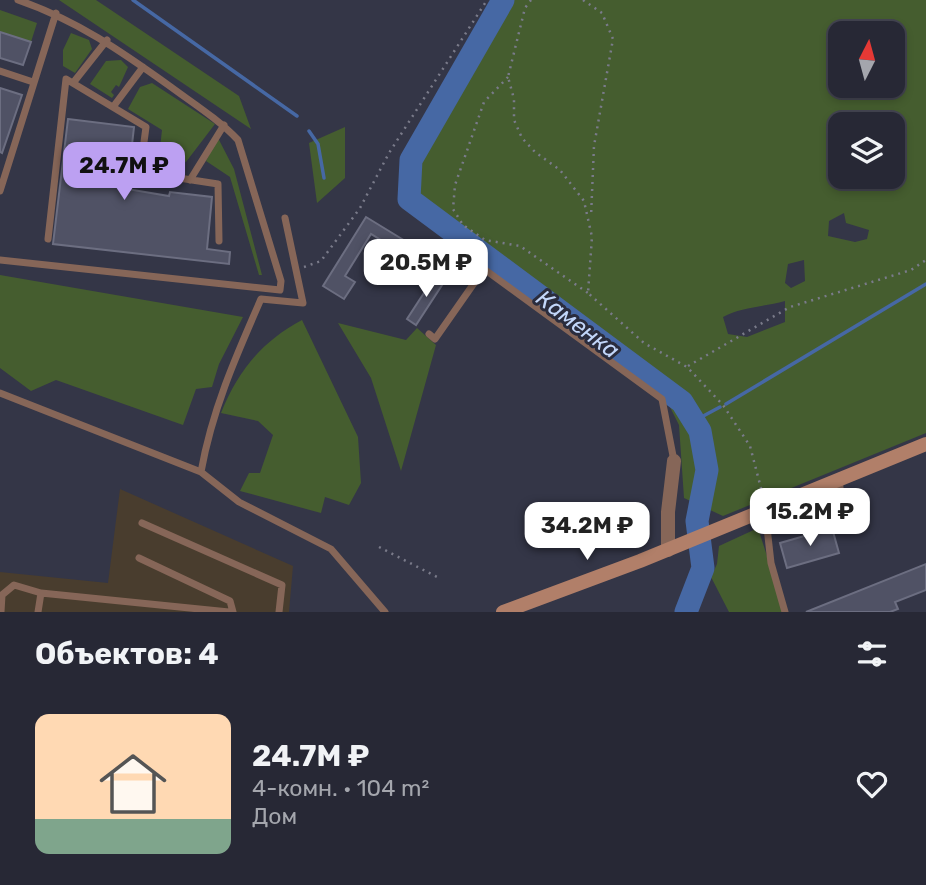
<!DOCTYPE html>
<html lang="ru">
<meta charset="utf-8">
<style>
:root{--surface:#272835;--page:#333441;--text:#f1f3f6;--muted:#a4a6ad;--line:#434450;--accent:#bca0f2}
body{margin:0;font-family:Rubik,sans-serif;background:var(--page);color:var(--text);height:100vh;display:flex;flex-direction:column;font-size:26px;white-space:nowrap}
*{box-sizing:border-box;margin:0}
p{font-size:23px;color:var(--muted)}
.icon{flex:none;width:38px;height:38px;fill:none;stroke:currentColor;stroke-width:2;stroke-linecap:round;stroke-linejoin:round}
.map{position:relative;height:612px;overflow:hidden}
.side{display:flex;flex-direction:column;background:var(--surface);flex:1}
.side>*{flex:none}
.needle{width:46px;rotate:6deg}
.fabs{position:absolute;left:828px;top:21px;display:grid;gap:14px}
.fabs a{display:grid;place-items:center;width:77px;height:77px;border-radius:14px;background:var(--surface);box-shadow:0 4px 10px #0003,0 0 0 2px var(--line);font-size:35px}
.price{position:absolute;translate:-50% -60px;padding:0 16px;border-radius:14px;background:#fff;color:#222;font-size:23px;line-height:46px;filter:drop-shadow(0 2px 4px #0008)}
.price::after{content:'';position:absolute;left:50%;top:42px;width:21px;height:16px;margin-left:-10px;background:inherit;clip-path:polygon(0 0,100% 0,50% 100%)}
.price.current{background:var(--accent);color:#111}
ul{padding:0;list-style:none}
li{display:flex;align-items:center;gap:21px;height:175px;padding:0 35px}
li span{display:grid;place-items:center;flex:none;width:196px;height:140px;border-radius:14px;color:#555}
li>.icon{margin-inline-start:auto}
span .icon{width:84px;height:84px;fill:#fffc;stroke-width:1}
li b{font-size:30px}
h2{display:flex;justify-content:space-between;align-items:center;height:84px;padding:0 35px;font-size:30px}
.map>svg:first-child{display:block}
.commercial{fill:#493d2e}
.green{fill:#455d2f;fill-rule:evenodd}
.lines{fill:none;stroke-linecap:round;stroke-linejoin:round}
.stream{stroke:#4668a4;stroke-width:3.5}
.river{stroke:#4668a4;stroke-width:23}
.building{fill:#505265;stroke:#6c6e81;stroke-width:2}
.path{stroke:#7a7b8a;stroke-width:2.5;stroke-dasharray:2 5;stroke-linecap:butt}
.lane{stroke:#866658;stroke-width:7}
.street{stroke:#866658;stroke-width:14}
.secondary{stroke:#b17f69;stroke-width:14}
.labels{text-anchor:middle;stroke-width:6;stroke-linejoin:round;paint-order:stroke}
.water-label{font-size:23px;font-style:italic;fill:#c2d6f9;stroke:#2a2c3d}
</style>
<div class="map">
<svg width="926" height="612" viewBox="0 0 926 612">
<rect width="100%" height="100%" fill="#343647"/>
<!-- commercial -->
<path class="commercial" d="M120,489L293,566L289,612H0V572L108,583Z"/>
<!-- green -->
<path class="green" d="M59,0H96L239,96L251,129Z
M513,0H926V433L723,516L684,498L679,425L665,397L411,203L419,164ZM840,33H892V86H840ZM840,124H892V177H840ZM844,213L846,223L869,230L867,239L855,242L828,236L829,221ZM804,260L805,281L791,288L785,283L788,264ZM785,301V322L747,337L728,334L723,317C741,307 764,307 785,301Z
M0,10L37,23L31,42L0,32Z
M71,33L89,40L92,49L75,73L63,66V50Z
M121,60L128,67L119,87L116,85L111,92L114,95L112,98L90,84L106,61Z
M152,83L215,124L186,162L159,157L162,130L128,109L140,87Z
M345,127V178L317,203L309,143Z
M218,138L234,169L262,275H259L230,177L206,161Z
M0,275L243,317L219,364L212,387L196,389L183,425L56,380L31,391L0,368Z
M302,320L358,437L361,483L349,505L325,497L321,513L240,491L249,473H260L273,435L258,421L221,413C238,371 261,342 302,320Z
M338,323L406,340L417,328L436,345L401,471L371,378Z
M758,528L785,612H729L711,577L717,564L719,546Z"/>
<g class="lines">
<!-- stream -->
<path class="stream" d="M133,0L297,116
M309,131L318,144L324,178
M726,404L926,284
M694,421L720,407"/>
<!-- river -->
<path class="river" d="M503,0L411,160L409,199L682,402L700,431L707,470L697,521L703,568L686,612"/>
</g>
<!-- building -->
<path class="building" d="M0,32L31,42L23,65L0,58Z
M0,88L22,95L2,153L0,152Z
M68,119L134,127L127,189L169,196L170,192L212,197L207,249L230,252L229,264L53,244Z
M366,217L415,247L408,257L371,234L345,276L355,282L344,299L323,286Z
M437,273L446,279L416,325L407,319Z
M832,528L839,553L787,568L780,543Z
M926,564V590L895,602L898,609L890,612H806Z"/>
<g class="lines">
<!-- path -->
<path class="path" d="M531,0L525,8L508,77L514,99V120L522,138L535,152L560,170L584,201L592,237L588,293L644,343L687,367L723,405L750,446L763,496
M583,0L602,13L613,39L594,146L591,217
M508,77L484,102L455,185L453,209L463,225L485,240L520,246L588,293
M304,267L321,261L360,208L389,153L487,0
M688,366L790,307L911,270L926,260
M379,547L439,578"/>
<!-- lane -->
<path class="lane" d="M0,71L33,82
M73,83L107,40
M113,107L143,67
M190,180L224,125
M0,191L56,13
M48,239L66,79L146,127L140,172L218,184L219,241
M0,260L280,290L281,281L238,140C218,119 194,104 171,87C121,51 76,20 18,0
M429,334L435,339L484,269L662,399L674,461
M0,393L201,472L239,502L331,549L385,612
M201,472C212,410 236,356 261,299L303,303L285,218
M839,479L843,514
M842,499L856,498
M765,510L771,563L785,612
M142,523L282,585L279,612
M139,558L230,601L233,612
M1,612L2,595L14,585L41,593
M38,612L41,593L229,612"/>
<!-- street -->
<path class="street" d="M668,550V512L674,461"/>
<!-- secondary -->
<path class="secondary" d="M503,612L640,561L926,444"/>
</g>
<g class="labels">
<!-- water labels -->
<g class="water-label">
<text transform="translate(578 324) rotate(37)" y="8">Каменка</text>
</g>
</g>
</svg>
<div class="fabs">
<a><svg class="needle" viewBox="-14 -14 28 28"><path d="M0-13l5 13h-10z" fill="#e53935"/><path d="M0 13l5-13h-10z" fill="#a4a6ad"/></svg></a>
<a><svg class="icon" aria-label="layers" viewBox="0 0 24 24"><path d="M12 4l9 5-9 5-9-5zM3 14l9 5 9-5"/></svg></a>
</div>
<b class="price current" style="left:124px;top:202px">24.7M ₽</b>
<b class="price" style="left:426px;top:299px">20.5M ₽</b>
<b class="price" style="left:810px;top:548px">15.2M ₽</b>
<b class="price" style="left:587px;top:562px">34.2M ₽</b>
</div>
<section class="side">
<h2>Объектов: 4<svg class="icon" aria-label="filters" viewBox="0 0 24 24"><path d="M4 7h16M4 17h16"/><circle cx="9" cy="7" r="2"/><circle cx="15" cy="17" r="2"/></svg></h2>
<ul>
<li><span style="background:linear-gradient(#ffd9b3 75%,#7fa58c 0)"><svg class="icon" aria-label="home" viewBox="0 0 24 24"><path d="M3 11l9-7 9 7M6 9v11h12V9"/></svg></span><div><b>24.7M ₽</b><p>4-комн. · 104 m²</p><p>Дом</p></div><svg class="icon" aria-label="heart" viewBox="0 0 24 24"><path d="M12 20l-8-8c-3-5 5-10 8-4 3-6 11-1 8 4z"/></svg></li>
</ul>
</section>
